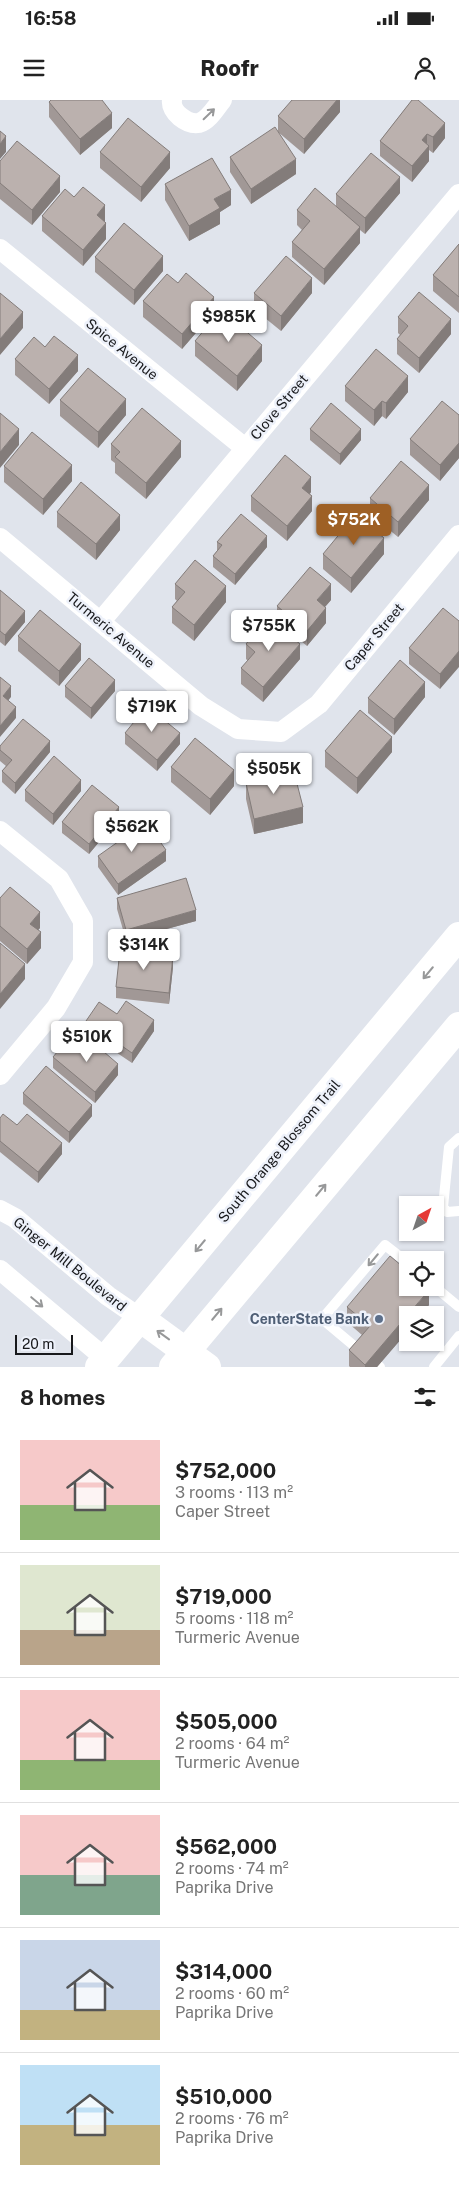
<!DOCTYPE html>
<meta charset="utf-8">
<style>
:root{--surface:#fff;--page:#f2f2f2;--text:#222;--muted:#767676;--line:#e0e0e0;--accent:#9e6025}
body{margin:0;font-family:"Public Sans",sans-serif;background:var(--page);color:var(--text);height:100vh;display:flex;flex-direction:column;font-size:19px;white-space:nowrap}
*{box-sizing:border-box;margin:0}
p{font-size:16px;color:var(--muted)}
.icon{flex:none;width:28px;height:28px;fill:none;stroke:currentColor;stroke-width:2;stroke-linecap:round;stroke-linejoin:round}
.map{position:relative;height:1267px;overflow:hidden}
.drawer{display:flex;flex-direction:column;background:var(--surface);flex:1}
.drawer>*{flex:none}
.needle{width:32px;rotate:40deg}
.fabs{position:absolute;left:399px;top:1096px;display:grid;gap:10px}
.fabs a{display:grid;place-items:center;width:45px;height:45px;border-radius:0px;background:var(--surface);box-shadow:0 1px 4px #0004;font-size:25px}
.scale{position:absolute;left:15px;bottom:12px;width:58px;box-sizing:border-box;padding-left:5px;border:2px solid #18191c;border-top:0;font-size:14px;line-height:18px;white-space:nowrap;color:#18191c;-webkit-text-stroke:4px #edf1fa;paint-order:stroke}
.price{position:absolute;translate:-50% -42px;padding:0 11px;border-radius:5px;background:#fff;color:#222;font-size:16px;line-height:32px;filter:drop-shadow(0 1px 2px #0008)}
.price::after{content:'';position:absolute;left:50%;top:30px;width:15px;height:11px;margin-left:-8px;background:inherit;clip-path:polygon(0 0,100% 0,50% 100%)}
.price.on{background:var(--accent);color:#fff}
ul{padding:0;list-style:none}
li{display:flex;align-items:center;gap:15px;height:125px;padding:0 20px}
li+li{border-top:1px solid var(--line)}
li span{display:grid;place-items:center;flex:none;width:140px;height:100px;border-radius:0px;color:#555}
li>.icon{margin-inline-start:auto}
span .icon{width:60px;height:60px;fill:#fffc;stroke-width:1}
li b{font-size:21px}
h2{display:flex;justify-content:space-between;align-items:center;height:60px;padding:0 20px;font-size:21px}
.status{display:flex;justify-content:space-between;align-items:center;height:35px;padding:0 25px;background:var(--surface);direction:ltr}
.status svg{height:14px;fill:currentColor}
header{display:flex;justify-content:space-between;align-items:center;height:65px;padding:0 20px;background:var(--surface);font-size:22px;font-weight:800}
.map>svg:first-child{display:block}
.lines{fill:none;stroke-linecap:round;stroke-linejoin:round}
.lane{stroke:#fff;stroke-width:10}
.street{stroke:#fff;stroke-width:20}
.secondary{stroke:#fff;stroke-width:28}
.primary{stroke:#fff;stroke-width:28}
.wall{fill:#a19896}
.shaded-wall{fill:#837c7a}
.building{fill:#bbb1ae;stroke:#837c7a}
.oneway{stroke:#979899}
.service-dot{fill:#5c6f8a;stroke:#edf1fa;stroke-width:2}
.labels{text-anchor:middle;stroke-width:5;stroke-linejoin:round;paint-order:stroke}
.street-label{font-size:14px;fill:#18191c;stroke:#edf1fa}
.service-label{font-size:14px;font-weight:bold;fill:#4e5e75;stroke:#edf1fa;text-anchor:end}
</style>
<div class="status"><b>16:58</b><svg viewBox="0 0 49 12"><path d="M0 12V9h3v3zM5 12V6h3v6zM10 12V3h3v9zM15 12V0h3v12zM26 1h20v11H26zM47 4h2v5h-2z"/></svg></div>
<header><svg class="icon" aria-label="menu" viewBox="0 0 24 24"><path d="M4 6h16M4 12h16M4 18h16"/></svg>Roofr<svg class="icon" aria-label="person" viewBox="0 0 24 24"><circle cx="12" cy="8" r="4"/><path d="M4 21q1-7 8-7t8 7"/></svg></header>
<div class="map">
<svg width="459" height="1267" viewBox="0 0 459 1267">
<rect width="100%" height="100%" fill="#e0e4ec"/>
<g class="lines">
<!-- lane -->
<path class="lane" d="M459,1038L449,1047L443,1107L447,1112L459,1111
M435,1187L459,1207
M359,1250L322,1219L385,1145L408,1163
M379,1266L380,1267
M434,1267L459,1236"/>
<!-- street -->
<path class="street" d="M172,0C170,12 187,25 199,23C209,20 216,7 222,0
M0,149L245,348
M0,438L201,606L238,629L281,632L319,604L459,435
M101,521L459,94
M0,731L59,779L83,821V862L56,908L0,975
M0,1110L15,1118L108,1196L140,1218
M0,1170L106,1259"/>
<!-- secondary -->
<path class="secondary" d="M140,1218L207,1267"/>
<!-- primary -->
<path class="primary" d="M99,1267L459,836
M173,1267L459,926"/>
</g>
<!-- wall -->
<path class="wall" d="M340,0V12L304,54L278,32V16Z
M412,0L445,38L433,53L429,50V61L412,82L380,56V41Z
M49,2L112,28L80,55L49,17Z
M100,52L170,68L141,102L100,68Z
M230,57L296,74L251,104L230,72Z
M0,61L60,92L32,125L0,99Z
M165,84L231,105L220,112V124L189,141L165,100Z
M400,93L365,134L360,130V143L324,185L292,157V142L302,130L297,125V110L336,107V94Z
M42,116L105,121H104L106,139L83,166L42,131Z
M459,144V213L433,191V175Z
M95,157L163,171L134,205L95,172Z
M254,193H312L281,231L254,209Z
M143,201L214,212L182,249L143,217Z
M398,217L451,234L419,273L397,254V239L400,235L398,233Z
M195,241L262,261L237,291L195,256Z
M45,247L78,271L49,304L15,275V259Z
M345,286L408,292L386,319L382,316L374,326L345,301Z
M60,300L126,315L98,348L60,316Z
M459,315V358L440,381L410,355V339Z
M310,329L361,340L340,365L310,340Z
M111,344L181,357L146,399L115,373V363L111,360Z
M4,366L72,381L43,415L4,382Z
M311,392L310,394L312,411L287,441L251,411V396Z
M370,398L429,400L398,437L370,414Z
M57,412L120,430L96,460L57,427Z
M217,442L267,447L235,485L213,467V456L217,451Z
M323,454H384L351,493L323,469Z
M175,484L226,502L194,541L172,523V507L177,501L175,499Z
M0,490L25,522L5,546L0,542Z
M331,500L325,507L326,523L307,546L277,521V506Z
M459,521L440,589L409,564V548Z
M18,536L81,560L59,586L18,551Z
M246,544L300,559L263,602L241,584V568L248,561L246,559Z
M65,586L115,591L91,619L65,597Z
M425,597L394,635L368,613V598Z
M125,633L180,644L157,671L125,644Z
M0,646L50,652L15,694L2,682V671L6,666L0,661Z
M325,651L392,652L357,694L325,667Z
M171,667L234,686L210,715L171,682Z
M246,683L303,723L254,734L246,699Z
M25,690L81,691L53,725L25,701Z
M119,718L89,754L62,733V722Z
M98,756L166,761L118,795L98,767Z
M0,798L40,828L38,830L41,848L27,864L0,841Z
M117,798L196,821L126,840L117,809Z
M173,867L169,904L116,898V887Z
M117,914L154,931L132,963L86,932V921Z
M80,951L118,975L95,1003L53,968V957Z
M23,993L92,1016L69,1043L23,1004Z
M0,1018L17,1025L62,1054L38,1083L0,1052Z
M429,1205L421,1215H408V1231L377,1267H350L349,1266V1250L362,1235L347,1222V1207Z"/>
<!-- shaded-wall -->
<path class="shaded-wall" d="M337,0H340V12L304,54V39Z
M112,13V28L80,55V39Z
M445,23V38L433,53V37Z
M427,34V48L429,46V61L412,82V66L422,40Z
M6,36V52L0,59V44Z
M170,52V68L141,102V87Z
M296,59V74L251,104V89Z
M60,76V92L32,125V110Z
M400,77V93L365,134V118Z
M231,90V105L220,112V124L189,141V126L214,99Z
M105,105V121L97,130V115Z
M106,123V139L83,166V150Z
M360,127V143L324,185V169Z
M163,156V171L134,205V190Z
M312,178V193L281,231V216Z
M214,197V212L182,249V234Z
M23,212V228L0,255V239Z
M451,219V234L419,273V258Z
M262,245V261L237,291V276Z
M78,255V271L49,304V289Z
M408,276V292L386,319V303Z
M126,299V315L98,348V332Z
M382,301V316L374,326V310Z
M19,329V345L0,368V352Z
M361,329V340L340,365V354Z
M181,341V357L146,399V383Z
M459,343V358L440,381V365Z
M72,365V381L43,415V399Z
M311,377V392L302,403V388Z
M429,385V400L398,437V422Z
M312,396V411L287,441V426Z
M120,415V430L96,460V444Z
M267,436V447L235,485V474Z
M384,438V454L351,493V478Z
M331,484V500L317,516V500Z
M226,486V502L194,541V525Z
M326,508V523L307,546V531Z
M25,511V522L5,546V535Z
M81,544V560L59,586V571Z
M300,544V559L263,602V587Z
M459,551V567L440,589V574Z
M115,580V591L91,619V608Z
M425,582V597L394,635V619Z
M11,586V597L3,607V596Z
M16,607V618L0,637V626Z
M180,633V644L157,671V660Z
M392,637V652L357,694V678Z
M50,641V652L15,694V683Z
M234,670V686L210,715V699Z
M81,680V691L53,725V714Z
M119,707V718L89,754V744Z
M303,707V723L254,734V719Z
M166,750V761L118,795V784Z
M196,810V821L126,840V830Z
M40,812V828L30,839V824Z
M41,832V848L27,864V849Z
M173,856V867L169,904V893Z
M25,864V879L0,909V894Z
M154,920V931L132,963V953Z
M118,964V975L95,1003V992Z
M92,1005V1016L69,1043V1032Z
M62,1043V1054L38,1083V1072Z
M429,1190V1205L421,1215H408Z
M408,1215V1231L377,1267H365V1265Z"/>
<!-- building -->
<path class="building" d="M51,0H102L112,13L80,39L49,2Z
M292,0H337L304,39L278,16Z
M412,0H418L445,23L433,37L427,34L422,40L429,46L412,66L380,41Z
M128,18L170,52L141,87L100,52Z
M275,27L296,59L251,89L230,57Z
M0,31L6,36L0,44Z
M17,41L60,76L32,110L0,83V61Z
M371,53L400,77L365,118L336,94Z
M212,58L231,90L214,99L220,108L189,126L165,84Z
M83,87L105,105L97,115L106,123L83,150L42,116L65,89L74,97Z
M315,88L360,127L324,169L292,142L310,121L297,110Z
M124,123L163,156L134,190L95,157Z
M459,144V197L433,175Z
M286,156L312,178L281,216L254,193Z
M186,173L214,197L182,234L143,201L167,174L178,183Z
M419,192L451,219L419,258L397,239L408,226L398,217Z
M0,193L23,212L0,239Z
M221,210L262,245L237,276L195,241Z
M54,236L78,255L49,289L15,259L34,237L45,247Z
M376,249L408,276L386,303L382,301L374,310L345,286Z
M88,268L126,299L98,332L60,300Z
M442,301L459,315V343L440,365L410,339Z
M331,303L361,329L340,354L310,329Z
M142,308L181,341L146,383L115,357L120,352L111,344Z
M0,313L19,329L0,352Z
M32,332L72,365L43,399L4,366Z
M285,355L311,377L302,388L312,396L287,426L251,396Z
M401,361L429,385L398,422L370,398Z
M81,382L120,415L96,444L57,412Z
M241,414L267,436L235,474L213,456L222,445L217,442Z
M356,414L384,438L351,478L323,454Z
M195,460L226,486L194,525L172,507L185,492L175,484Z
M310,467L331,484L317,500L326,508L307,531L277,506Z
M0,490L25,511L5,535L0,531Z
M443,508L459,521V551L440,574L409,548Z
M40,510L81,544L59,571L18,536Z
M268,517L300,544L263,587L241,568L255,552L246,544Z
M89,558L115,580L91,608L65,586Z
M400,560L425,582L394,619L368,598Z
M0,577L11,586L3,596L16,607L0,626Z
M147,606L180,633L157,660L125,633Z
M360,610L392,637L357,678L325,651Z
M23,619L50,641L15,683L2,671L12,660L0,650V646Z
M195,638L234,670L210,699L171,667Z
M54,656L81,680L53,714L25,690Z
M294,672L303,707L254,719L246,683Z
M92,685L119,707L89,744L62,722Z
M146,722L166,750L118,784L98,756Z
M186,778L196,810L126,830L117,798Z
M10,787L40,812L30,824L41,832L27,849L0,826V798Z
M0,843L25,864L0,894Z
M120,850L173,856L169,893L116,887Z
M126,901L154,920L132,953L86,921L99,902L117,914Z
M89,939L118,964L95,992L53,957L67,940L80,951Z
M46,966L92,1005L69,1032L23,993Z
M3,1014L17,1025L27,1014L62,1043L38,1072L0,1041V1018Z
M390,1156L408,1171V1188H427L429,1190L365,1265L349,1250L370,1226L347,1207Z"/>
<!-- one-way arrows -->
<defs><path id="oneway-shaft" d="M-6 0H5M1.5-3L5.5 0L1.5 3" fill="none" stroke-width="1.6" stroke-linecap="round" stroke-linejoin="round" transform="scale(1.25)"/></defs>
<g class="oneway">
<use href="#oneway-shaft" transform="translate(209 14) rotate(-44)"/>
<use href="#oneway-shaft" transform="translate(428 873) rotate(130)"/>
<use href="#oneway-shaft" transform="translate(321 1090) rotate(-50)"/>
<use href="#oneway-shaft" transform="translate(200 1146) rotate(130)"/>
<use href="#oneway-shaft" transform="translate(373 1160) rotate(130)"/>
<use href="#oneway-shaft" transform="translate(37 1202) rotate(40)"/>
<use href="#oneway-shaft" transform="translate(217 1214) rotate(-50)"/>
<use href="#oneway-shaft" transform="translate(163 1235) rotate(-144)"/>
</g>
<!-- markers -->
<circle class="service-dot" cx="379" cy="1219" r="5"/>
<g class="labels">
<!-- street labels -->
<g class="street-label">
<text transform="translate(122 249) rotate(39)" y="5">Spice Avenue</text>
<text transform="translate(279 307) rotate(-50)" y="5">Clove Street</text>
<text transform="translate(111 530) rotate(40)" y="5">Turmeric Avenue</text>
<text transform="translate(374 537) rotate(-50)" y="5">Caper Street</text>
<text transform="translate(279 1051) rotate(-50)" y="5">South Orange Blossom Trail</text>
<text transform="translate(70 1164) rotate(39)" y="5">Ginger Mill Boulevard</text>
</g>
<!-- service labels -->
<g class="service-label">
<text x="369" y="1224">CenterState Bank</text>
</g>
</g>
</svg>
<div class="fabs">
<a><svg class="needle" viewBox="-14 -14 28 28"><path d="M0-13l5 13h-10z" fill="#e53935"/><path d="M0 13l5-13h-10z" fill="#767676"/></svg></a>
<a><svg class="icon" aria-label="locate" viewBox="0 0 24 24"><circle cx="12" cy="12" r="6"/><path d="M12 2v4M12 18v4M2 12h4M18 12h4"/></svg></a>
<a><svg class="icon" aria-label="layers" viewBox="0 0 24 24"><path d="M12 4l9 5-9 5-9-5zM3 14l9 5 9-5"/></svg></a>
</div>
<div class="scale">20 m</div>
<b class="price" style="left:229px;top:243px">$985K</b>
<b class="price on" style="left:354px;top:446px">$752K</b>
<b class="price" style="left:269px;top:552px">$755K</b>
<b class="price" style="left:152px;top:633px">$719K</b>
<b class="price" style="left:274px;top:695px">$505K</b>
<b class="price" style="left:132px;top:753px">$562K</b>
<b class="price" style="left:144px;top:871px">$314K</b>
<b class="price" style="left:87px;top:963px">$510K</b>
</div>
<section class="drawer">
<h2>8 homes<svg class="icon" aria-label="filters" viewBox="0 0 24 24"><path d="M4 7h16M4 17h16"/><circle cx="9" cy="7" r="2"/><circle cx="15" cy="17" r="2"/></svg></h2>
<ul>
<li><span style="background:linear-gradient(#f6c9c9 65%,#8fb573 0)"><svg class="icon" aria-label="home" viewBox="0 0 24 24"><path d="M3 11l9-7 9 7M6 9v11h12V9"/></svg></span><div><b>$752,000</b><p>3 rooms · 113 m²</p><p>Caper Street</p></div></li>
<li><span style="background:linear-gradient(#dfe7d0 65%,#b9a48a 0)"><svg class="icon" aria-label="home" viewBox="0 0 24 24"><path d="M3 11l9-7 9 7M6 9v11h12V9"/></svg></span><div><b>$719,000</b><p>5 rooms · 118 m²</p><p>Turmeric Avenue</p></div></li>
<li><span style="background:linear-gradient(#f6c9c9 70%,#8fb573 0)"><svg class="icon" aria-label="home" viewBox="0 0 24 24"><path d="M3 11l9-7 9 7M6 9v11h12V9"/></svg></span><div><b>$505,000</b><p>2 rooms · 64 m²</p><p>Turmeric Avenue</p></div></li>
<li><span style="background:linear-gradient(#f6c9c9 60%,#7fa58c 0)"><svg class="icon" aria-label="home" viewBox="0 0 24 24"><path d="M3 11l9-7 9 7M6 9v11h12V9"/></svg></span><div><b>$562,000</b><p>2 rooms · 74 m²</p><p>Paprika Drive</p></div></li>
<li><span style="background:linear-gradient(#c9d6e8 70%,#c2b280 0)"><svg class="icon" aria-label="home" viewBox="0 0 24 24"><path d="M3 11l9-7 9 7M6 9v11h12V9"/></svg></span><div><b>$314,000</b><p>2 rooms · 60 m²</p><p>Paprika Drive</p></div></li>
<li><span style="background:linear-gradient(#bfe0f5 60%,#c2b280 0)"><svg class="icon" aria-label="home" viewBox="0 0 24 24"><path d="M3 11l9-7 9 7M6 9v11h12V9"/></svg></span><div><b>$510,000</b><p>2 rooms · 76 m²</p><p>Paprika Drive</p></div></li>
</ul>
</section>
